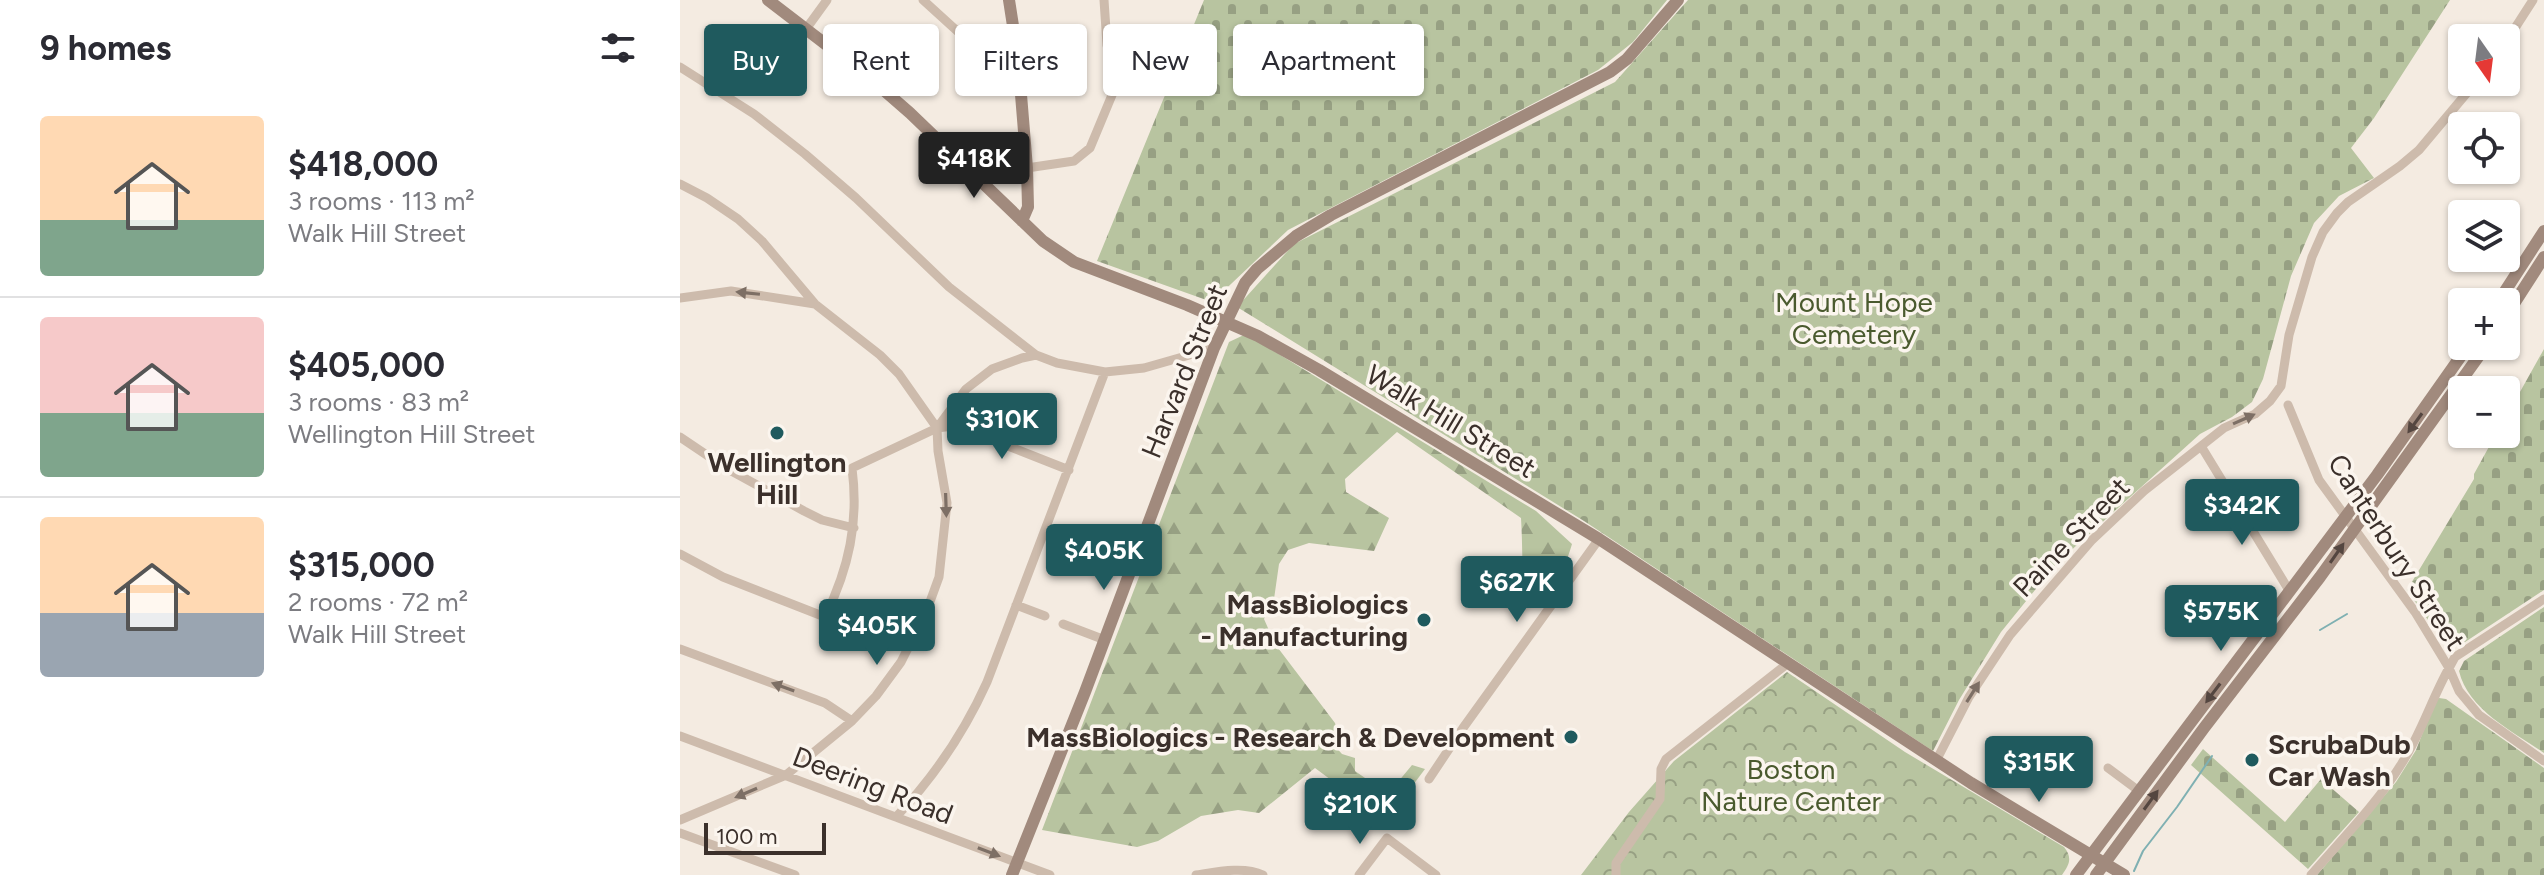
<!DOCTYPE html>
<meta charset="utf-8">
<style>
:root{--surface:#fff;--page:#f2f2f3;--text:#2b2b33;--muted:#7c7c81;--line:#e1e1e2;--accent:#1f5a5e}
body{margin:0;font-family:Figtree,sans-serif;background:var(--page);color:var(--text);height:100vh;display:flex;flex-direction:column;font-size:30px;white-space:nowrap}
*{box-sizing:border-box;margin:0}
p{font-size:26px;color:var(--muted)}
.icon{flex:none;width:44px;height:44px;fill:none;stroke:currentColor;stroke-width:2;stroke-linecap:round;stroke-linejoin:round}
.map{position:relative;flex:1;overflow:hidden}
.panel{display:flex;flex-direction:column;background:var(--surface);width:680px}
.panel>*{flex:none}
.banner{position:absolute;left:24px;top:24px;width:760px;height:72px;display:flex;gap:16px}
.needle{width:52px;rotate:166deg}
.buttons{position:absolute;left:1768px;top:24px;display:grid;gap:16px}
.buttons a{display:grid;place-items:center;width:72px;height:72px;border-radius:8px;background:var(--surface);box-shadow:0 2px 6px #0004;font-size:40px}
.scale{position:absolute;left:24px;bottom:20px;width:122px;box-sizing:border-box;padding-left:8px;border:4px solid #3b302b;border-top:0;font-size:22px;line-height:28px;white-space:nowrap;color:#3b302b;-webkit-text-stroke:6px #fbf5ee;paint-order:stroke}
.price{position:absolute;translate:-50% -68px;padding:0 18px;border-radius:8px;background:var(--accent);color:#fff;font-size:26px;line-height:52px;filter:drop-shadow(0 2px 4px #0008)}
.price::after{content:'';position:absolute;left:50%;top:48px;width:24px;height:18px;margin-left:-12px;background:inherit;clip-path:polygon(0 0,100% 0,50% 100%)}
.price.active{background:#222;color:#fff}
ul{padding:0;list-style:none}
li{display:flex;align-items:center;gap:24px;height:200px;padding:0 40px}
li+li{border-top:2px solid var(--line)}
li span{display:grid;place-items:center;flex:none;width:224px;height:160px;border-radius:8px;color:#555}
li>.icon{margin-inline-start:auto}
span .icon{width:96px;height:96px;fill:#fffc;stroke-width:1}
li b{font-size:34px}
h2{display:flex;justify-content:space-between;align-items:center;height:96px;padding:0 40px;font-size:34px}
.tag{padding:0 28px;border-radius:8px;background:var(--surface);box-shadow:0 2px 6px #0004;font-size:28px;line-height:72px}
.tag.active{background:var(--accent);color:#fff}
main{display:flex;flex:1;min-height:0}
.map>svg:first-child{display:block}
.forest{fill:url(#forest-firs)}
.cemetery{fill:url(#cemetery-stones)}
.park{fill:url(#park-crowns)}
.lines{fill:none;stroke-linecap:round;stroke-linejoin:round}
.stream{stroke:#7fb0b2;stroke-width:2}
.street{stroke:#cdbbac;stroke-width:9}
.secondary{stroke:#a18a7d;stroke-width:12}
.oneway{fill:#7d6f65}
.oneway2{fill:#544640}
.poi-dot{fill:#1f5a5e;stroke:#fbf5ee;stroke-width:3}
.labels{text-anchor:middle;stroke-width:7;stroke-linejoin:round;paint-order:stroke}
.park-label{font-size:28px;fill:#4a5a2e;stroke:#fbf5ee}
.street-label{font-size:28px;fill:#3b302b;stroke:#fbf5ee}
.poi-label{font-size:28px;font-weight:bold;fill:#3b302b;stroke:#fbf5ee;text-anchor:end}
</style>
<main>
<section class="panel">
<h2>9 homes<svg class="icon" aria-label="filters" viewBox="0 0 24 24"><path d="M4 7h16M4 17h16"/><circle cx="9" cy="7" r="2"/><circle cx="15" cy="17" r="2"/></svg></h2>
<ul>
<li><span style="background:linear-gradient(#ffd9b3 65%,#7fa58c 0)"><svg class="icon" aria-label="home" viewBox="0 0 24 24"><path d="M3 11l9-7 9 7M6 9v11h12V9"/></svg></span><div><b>$418,000</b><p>3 rooms · 113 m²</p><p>Walk Hill Street</p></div></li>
<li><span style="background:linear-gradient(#f6c9c9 60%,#7fa58c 0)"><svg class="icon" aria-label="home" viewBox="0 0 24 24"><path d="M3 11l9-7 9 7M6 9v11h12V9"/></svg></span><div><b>$405,000</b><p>3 rooms · 83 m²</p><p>Wellington Hill Street</p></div></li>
<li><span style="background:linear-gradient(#ffd9b3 60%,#9aa5b1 0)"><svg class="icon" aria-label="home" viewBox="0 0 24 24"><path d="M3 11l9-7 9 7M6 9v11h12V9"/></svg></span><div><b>$315,000</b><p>2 rooms · 72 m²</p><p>Walk Hill Street</p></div></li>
</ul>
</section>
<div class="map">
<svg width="1864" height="875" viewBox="0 0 1864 875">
<defs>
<pattern id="forest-firs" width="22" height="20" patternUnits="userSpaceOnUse" patternTransform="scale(2)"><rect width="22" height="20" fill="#b8c4a0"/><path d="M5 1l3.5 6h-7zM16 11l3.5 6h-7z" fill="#97a083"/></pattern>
<pattern id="cemetery-stones" width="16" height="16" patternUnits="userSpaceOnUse" patternTransform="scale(2)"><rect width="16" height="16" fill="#b8c4a0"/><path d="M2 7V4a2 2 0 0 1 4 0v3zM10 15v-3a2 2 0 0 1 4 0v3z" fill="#97a083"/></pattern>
<pattern id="park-crowns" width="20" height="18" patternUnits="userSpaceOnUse" patternTransform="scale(2)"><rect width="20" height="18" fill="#b8c4a0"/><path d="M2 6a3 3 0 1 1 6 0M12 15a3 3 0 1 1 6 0" fill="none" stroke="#97a083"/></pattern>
</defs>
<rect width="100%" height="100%" fill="#f4ebe1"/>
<!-- forest -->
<path class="forest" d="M566,334L856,511L892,544C885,568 874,592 854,607L847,604C841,574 843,549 841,518L717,432L665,479L666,492L709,518L694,551L629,543L608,550L599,564L594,599L584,619L595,644L655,723L657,730L652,743L662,754L675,758V771L708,794L732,765L745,769L706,821L635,768L579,813L558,810L521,816L478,841L457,847L362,830L549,342Z"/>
<!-- cemetery -->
<path class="cemetery" d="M524,0H987L953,42L918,70L608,230L532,302L417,261Z
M1008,0H1770L1694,118L1671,148L1694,178L1659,196L1634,223L1611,276L1583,379L1572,402L1552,417L1520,434L1376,564L1321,632L1279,700L1253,751L904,521L557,307L614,244L935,82Z
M1864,349V590L1779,646L1770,647L1764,643L1727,590L1794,479V474L1816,434H1826V417Z
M1864,607V753C1834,732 1788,710 1779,671L1784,661Z
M1759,698L1766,699L1864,768V875H1637L1716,782L1736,750L1755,701Z
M1523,749L1605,822L1641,779L1679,812L1628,869L1511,765Z"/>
<!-- park -->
<path class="park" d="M1107,672L1225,752L1384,847C1393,858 1389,865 1382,875H901L949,812L994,761Z"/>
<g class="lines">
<!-- stream -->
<path class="stream" d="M1640,630L1667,614
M1454,871L1463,851L1497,807L1532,756"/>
<!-- street -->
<path class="street" d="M243,0L320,70L340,82
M424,0L427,45L437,83
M126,29L147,0
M1826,42L1853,0
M0,67L74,114L125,154L176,198L269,287L356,355L377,363L425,372L464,368L534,348
M347,168L394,161L410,148L437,83L452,57
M0,184L27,198L58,219L82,241L135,304L200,355L219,374L257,428L258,451L267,503L259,577L247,610L221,662L196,696L172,721L106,775L0,820
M0,298L51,291L135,304
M1608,405L1639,480L1735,612L1769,668C1752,698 1741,734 1722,763C1697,804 1662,839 1631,875
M257,428L273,426L285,429L389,470
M0,437L46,468L124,511L142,520L174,528
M1521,446L1610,592
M0,554L43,577L145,617L230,646
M1864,599L1775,657L1769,668L1779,691L1799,715L1864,761
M336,605L365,616
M145,617C169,568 179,522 172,468L257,428L286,389L312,369L342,358L356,355
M383,624L425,640
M0,649L145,703L172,721
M0,736L370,875
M1256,761L1289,697L1330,635L1411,541L1464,491L1544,428L1575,414L1590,401L1601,386L1609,335L1632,257L1643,232L1657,213L1668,202L1720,166L1739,150L1796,82
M1428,768L1459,791
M749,779L783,728L919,539
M216,817C254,777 284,733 307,682L425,372
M0,833L115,875
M516,875C536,872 564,866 583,875
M679,875L707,838L756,875
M936,875V863L980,799L981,769L986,759L1107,664"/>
<!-- secondary -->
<path class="secondary" d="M88,0L191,79L230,113L363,241L394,262L507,305L578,336L639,370L919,539L1291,783L1444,875
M329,0L338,58L347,168L348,207L342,221
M1818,302L1864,231
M1826,316L1864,257
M332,875L405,692L534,348L565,283L577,269L616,236L651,215L930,72L947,59L998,0
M1396,875L1697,475L1788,346
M1416,875L1524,728L1640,577L1806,346"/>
</g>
<!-- one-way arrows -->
<defs><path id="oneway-solid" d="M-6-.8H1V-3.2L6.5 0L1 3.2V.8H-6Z" transform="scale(2)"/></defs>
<g class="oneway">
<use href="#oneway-solid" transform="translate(68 293) rotate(-174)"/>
<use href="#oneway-solid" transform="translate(1564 419) rotate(-24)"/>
<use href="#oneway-solid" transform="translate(266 505) rotate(88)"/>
<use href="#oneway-solid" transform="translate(103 687) rotate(-160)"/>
<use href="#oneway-solid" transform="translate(1293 692) rotate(-58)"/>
<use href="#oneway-solid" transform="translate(66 793) rotate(157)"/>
<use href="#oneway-solid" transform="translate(309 852) rotate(21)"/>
</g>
<g class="oneway2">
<use href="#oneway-solid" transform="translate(1735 423) rotate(126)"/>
<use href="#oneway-solid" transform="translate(1657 553) rotate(-55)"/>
<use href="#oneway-solid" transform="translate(1533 693) rotate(127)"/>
<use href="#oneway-solid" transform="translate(1471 800) rotate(-54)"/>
</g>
<!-- markers -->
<g class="poi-dot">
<circle cx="97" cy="433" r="8"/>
<circle cx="744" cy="620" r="8"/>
<circle cx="891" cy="737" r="8"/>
<circle cx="1572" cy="760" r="8"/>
</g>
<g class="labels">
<!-- park labels -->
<g class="park-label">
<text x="1174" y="312">Mount Hope<tspan x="1174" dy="32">Cemetery</tspan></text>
<text x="1111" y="779">Boston<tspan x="1111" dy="32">Nature Center</tspan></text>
</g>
<!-- street labels -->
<g class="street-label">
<text transform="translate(504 371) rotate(-68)" y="10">Harvard Street</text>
<text transform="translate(771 421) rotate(31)" y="10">Walk Hill Street</text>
<text transform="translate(1391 537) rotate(-46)" y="10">Paine Street</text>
<text transform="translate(1717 552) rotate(57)" y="10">Canterbury Street</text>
<text transform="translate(193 785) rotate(21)" y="10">Deering Road</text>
</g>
<!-- poi labels -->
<g class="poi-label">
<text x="97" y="472" text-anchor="middle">Wellington<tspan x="97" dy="32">Hill</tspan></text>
<text x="728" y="614">MassBiologics<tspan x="728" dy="32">- Manufacturing</tspan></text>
<text x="875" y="747">MassBiologics - Research &amp; Development</text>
<text x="1588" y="754" text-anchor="start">ScrubaDub<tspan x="1588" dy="32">Car Wash</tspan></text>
</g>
</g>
</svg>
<div class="buttons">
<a><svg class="needle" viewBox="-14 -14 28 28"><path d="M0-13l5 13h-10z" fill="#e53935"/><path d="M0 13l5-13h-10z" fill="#7c7c81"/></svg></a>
<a><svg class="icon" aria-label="locate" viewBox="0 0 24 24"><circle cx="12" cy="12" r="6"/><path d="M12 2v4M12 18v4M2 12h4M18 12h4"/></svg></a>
<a><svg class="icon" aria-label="layers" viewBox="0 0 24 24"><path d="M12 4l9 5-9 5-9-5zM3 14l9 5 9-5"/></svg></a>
<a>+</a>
<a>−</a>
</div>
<div class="scale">100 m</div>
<b class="price active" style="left:294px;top:200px">$418K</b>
<b class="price" style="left:322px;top:461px">$310K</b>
<b class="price" style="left:1562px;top:547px">$342K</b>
<b class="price" style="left:424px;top:592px">$405K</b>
<b class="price" style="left:837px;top:624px">$627K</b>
<b class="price" style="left:1541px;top:653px">$575K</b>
<b class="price" style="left:197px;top:667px">$405K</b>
<b class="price" style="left:1359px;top:804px">$315K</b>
<b class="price" style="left:680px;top:846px">$210K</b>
<div class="banner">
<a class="tag active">Buy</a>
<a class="tag">Rent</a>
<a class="tag">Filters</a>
<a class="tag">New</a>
<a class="tag">Apartment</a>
</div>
</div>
</main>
